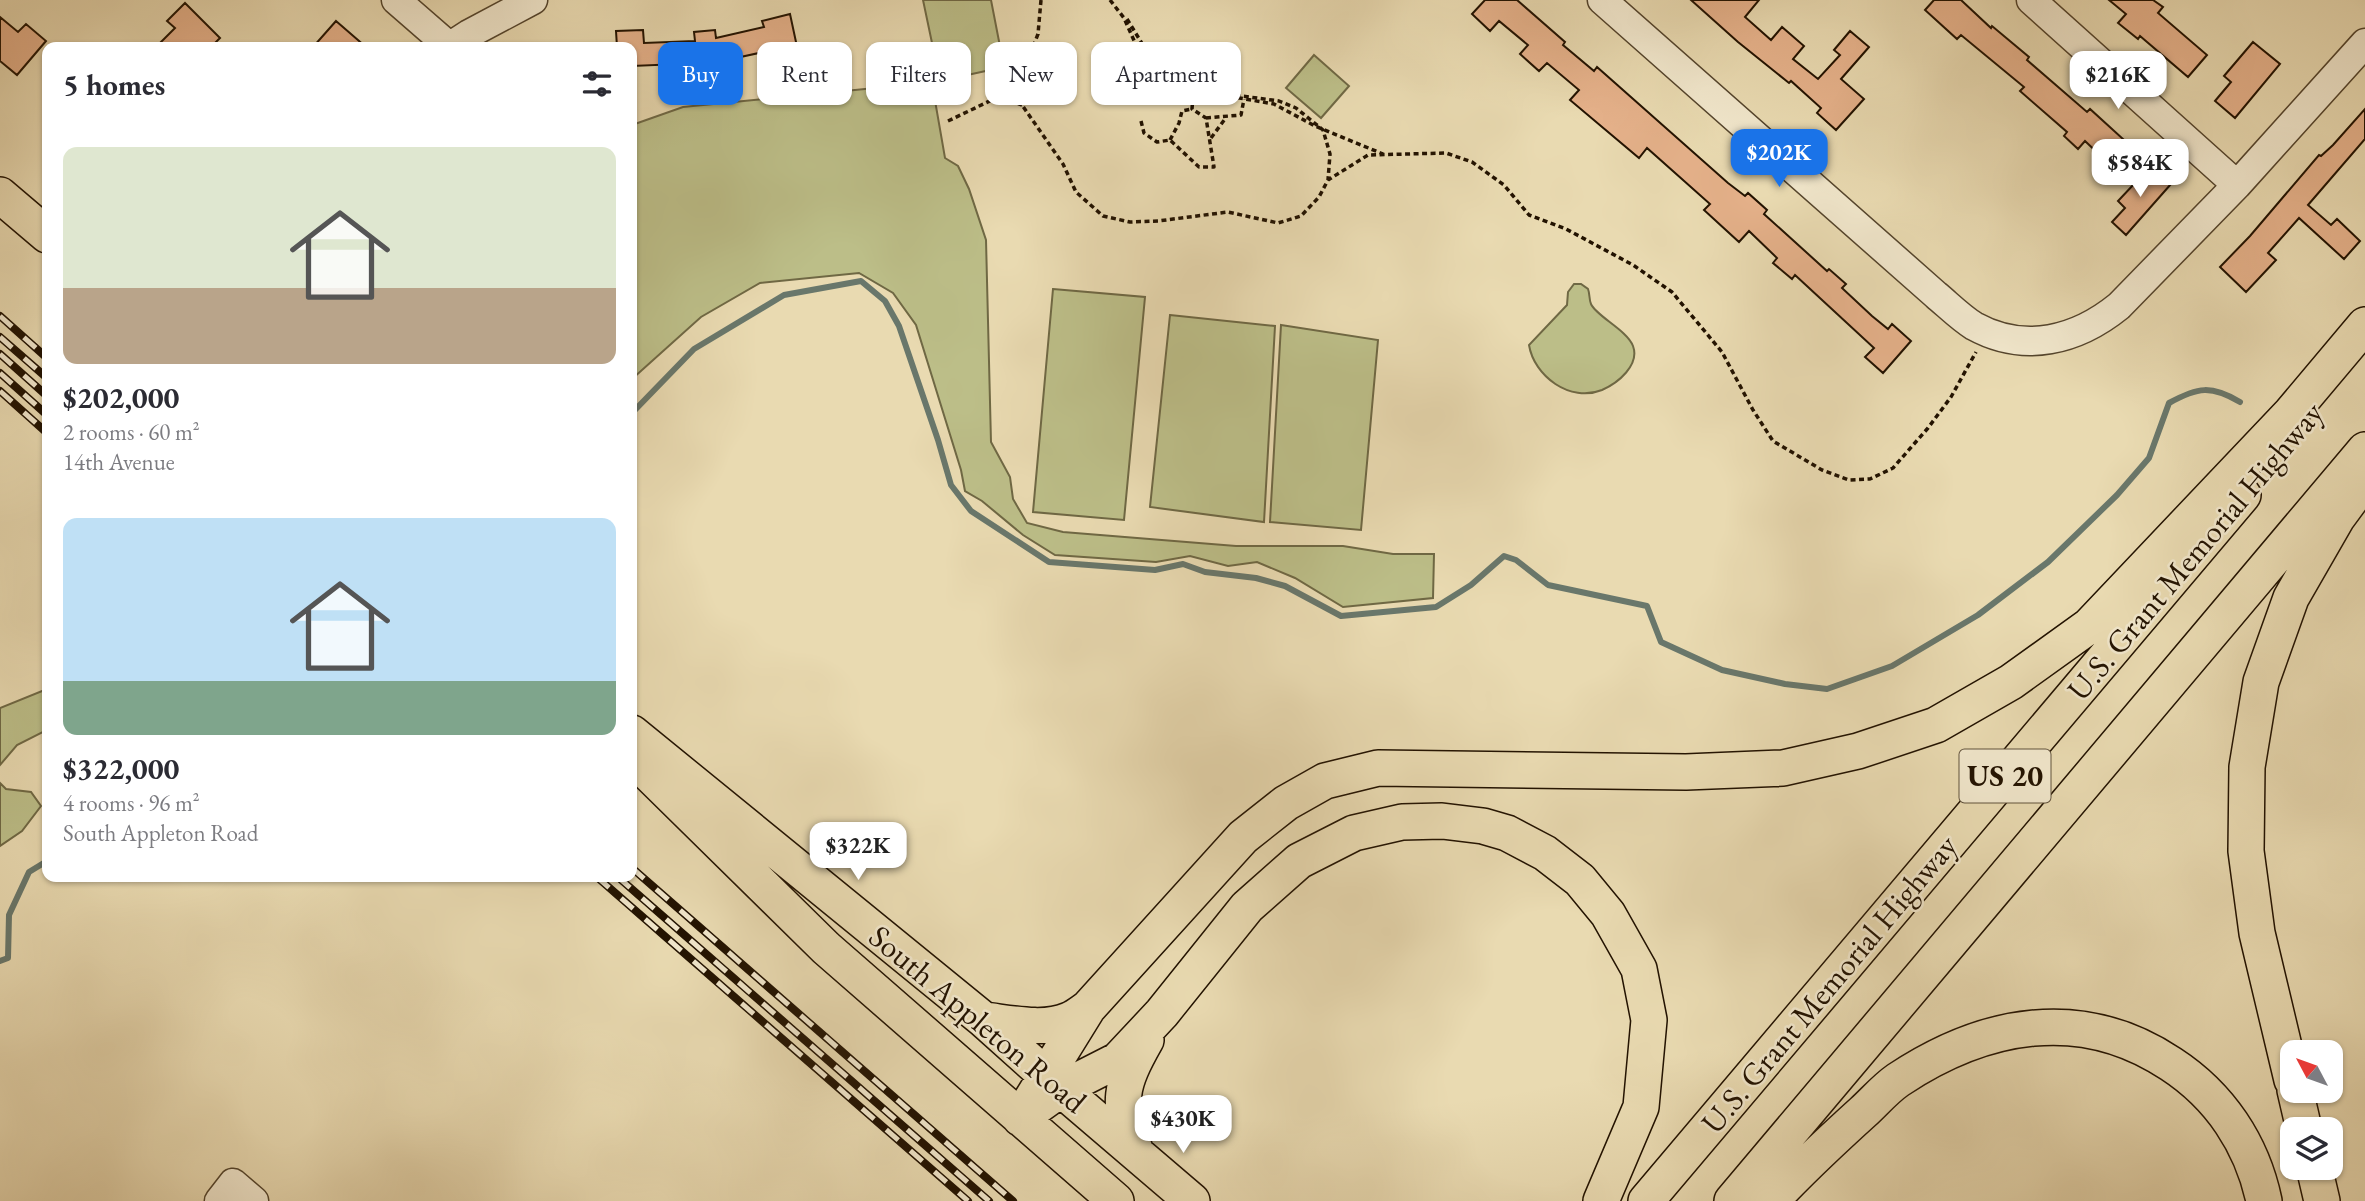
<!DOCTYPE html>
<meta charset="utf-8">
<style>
:root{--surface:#fff;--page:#f2f2f3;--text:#2b2b33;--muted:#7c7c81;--accent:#1a73e8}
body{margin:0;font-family:"EB Garamond",serif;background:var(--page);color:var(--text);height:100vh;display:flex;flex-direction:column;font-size:26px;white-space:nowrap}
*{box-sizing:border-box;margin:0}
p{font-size:23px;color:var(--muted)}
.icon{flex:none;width:38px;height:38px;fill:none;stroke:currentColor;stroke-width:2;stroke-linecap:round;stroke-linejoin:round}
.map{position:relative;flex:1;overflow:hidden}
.panel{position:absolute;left:42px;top:42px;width:595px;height:840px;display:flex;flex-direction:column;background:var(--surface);border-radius:14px;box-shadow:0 2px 5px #0004}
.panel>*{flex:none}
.guide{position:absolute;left:658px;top:42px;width:665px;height:63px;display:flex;gap:14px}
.needle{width:46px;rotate:311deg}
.fabs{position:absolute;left:2280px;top:1040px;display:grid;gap:14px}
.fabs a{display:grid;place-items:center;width:63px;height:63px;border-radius:14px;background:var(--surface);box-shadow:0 2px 5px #0004;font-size:35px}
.price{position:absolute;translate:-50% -60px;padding:0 16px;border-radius:14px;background:#fff;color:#222;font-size:23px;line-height:46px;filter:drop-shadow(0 2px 4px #0008)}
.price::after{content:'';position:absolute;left:50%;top:42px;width:21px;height:16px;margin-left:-10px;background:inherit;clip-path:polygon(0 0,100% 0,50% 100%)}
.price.active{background:var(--accent);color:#fff}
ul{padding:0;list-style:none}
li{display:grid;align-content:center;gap:14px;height:371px;padding:0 21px}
li span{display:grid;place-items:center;height:217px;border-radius:14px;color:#555}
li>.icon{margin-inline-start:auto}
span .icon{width:126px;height:126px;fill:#fffc;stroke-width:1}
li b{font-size:30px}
h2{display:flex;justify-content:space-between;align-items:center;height:84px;padding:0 21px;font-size:30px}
.tag{padding:0 24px;border-radius:14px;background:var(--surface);box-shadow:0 2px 5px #0004;font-size:24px;line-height:63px}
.tag.active{background:var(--accent);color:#fff}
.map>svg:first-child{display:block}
.green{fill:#bcbe88;stroke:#6f6844;stroke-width:2}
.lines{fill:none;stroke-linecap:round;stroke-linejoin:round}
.stream{stroke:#69776b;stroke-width:6}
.building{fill:#e5b18a;stroke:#221200;stroke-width:2}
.minor-casing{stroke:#54442c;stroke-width:31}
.major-casing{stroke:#221200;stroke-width:38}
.path{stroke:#221200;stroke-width:3.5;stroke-dasharray:5 3.5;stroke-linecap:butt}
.minor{stroke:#f1e7cc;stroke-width:28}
.major{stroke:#e9dab1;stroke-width:35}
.rail-casing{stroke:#221200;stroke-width:8}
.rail{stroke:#f1e7cc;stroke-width:5;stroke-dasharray:16;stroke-linecap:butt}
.labels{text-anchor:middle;stroke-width:5;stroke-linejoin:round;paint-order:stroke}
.shield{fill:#f1e7cc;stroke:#60523d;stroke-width:2}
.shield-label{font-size:30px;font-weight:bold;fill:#221200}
.street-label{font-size:32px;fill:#221200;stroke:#f1e7cc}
</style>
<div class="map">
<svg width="2365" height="1201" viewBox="0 0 2365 1201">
<rect width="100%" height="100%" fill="#e9dab1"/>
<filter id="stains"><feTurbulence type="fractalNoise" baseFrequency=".00286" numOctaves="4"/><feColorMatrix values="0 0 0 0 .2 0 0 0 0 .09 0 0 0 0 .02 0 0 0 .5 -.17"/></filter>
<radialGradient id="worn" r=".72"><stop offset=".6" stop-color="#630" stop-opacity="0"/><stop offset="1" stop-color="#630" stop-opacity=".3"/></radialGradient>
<!-- green -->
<path class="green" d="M923,0H991L1004,67L940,81Z
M1314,55L1349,86L1321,118L1286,88Z
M895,86L933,89L945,158L958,166L969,189L986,240L991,442L1010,477L1013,499L1027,523L1063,532L1236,546H1343L1393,554H1434L1433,598L1343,607L1295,578L1257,562L1228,566L1190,556L1156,562L1055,555L1023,535L982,501L965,491L961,470L916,325L893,293L859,273L760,283L701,317L632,379V125L683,107Z
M1574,284H1581L1588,289C1590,294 1589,300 1591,304C1596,316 1627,330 1633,346C1640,365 1618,383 1602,390C1570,403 1534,376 1529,345L1567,305L1568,292Z
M1053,289L1145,297L1124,520L1033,512Z
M1170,315L1275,326L1264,522L1150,507Z
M1281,325L1378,340L1361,530L1270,522Z
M47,689V730L17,745L0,765V708Z
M0,783L6,789L31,792L41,806L22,831L0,846Z"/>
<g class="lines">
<!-- stream -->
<path class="stream" d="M632,413L694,349L784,295L861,281L885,301L899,326L938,440L951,485L971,511L1049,562L1155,570L1183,564L1205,572L1256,578L1285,586L1341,616L1436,607L1471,585L1504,556L1516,560L1548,585L1647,606L1661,642L1722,670L1785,684L1827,689L1892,666L1978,615L2048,562L2117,495L2149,458L2169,403C2198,387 2211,385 2240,402
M0,961L8,958L9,915L29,872L47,861"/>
</g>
<!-- building -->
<path class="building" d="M1485,0H1517L1565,42L1563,45L1594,71L1597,67L1728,183L1745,196L1748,193L1767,210L1764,214L1827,271L1829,269L1846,284L1842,288L1872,316L1888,329L1892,324L1911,341L1883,373L1865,357L1874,348L1795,275L1792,279L1773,263L1777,258L1749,231L1739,242L1704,210L1710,204L1647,148L1639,158L1570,100L1579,90L1547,63L1539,71L1520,54L1528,45L1499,21L1490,31L1472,14Z
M1691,0H1759L1745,17L1771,40L1782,27L1804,46L1793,59L1818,79L1840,55L1834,50L1850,31L1869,47L1841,79L1864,99L1836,130L1817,113L1821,108L1791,81L1789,83L1738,42Z
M1934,0H1961L1991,28L1992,26L2029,57L2027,60L2087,112L2090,109L2123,139L2104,159L2085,141L2078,149L2064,136L2067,132L2020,91L2024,87L1961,35L1957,39L1925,10Z
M2109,0H2153L2163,7L2158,13L2207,55L2188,77L2140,36L2138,39L2118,23L2126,14Z
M185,3L220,38L211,47H156L175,28L167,21Z
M790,14L799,56L770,62L768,51L722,61L723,78L680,81L679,64L632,66V47H617L616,31L643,30L644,43L695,41L694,32L715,30L716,38L764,27L762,21Z
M0,17L18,32L26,24L46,41L17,75L0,61Z
M336,21L366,47H313Z
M2253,42L2280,64L2235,118L2215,101L2231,82L2224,76Z
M2365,109V139L2308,205L2331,225L2337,219L2360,241L2344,259L2299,218L2268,253L2276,260L2246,292L2220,267L2250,236L2319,155L2321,156L2333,145Z
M2151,166L2171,184L2126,235L2112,222L2125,208L2118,201Z"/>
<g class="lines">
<defs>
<path id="minor" d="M396,0L450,47
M1602,0L1936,295C1948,305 1961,318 1974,326C2025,354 2077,340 2119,306L2237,185L2365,43
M2031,0L2237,185
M449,47L469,34L533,0
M219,1201L233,1183L254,1201"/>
<path id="major" d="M0,195L47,235
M632,733L984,1020L1061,1089L1192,1201
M642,767L826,948L1116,1201
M984,1020C1010,1023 1044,1031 1069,1020C1076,1017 1082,1012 1088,1008
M2292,1080L2257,933L2246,851L2247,767L2261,682L2291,598L2337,518L2357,491
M2295,1090L2304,1129
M1029,1112L1061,1089L1118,1060L1162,1013L1247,907L1299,861L1354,833L1402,822L1442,821L1483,826L1507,833L1545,853L1580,880L1608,914L1639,969L1649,1020L1641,1107L1601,1201
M1020,1118L1088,1008L1243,837L1286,803L1325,781L1378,768L1686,772L1783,768L1858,751L1936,725L2011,682L2089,626L2291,413L2365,325
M1136,1152C1116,1102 1120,1086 1146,1040
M2314,1167L2322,1201
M1646,1201L2243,495
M1732,1201L2365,450
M1771,1201C1800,1170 1831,1141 1863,1112C1874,1102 1885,1089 1898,1080C1984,1023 2081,1004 2171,1064C2220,1096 2252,1144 2264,1201"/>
</defs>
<!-- minor casing -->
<use href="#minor" class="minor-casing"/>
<!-- major casing -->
<use href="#major" class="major-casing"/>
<!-- path -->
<path class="path" d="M1041,0L1038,34L1023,72L1022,105L1063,164L1076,192L1103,216L1130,222L1158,221L1228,212L1278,223L1301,216L1319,197L1328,180L1368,155L1446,153L1472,162L1504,185L1529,215L1566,229L1633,265L1672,292L1722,352L1753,410L1773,441L1822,470L1849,480L1870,479L1893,468L1928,428L1951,397L1976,352
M1110,0L1124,18L1136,45L1154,66L1222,95L1274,104L1315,126L1383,154
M1127,19L1149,55L1214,89
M1227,94L1279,101L1296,108L1323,130L1330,154L1328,180
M998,97L1002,83L1023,72
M1206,118L1241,115L1244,99
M948,121L998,97L1022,105
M1141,121L1144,133L1157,142L1170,140L1199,167H1214L1206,118L1192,109L1194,82
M1211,138L1225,119
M1170,140L1179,123L1182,111L1192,109"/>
<!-- minor -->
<use href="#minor" class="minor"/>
<!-- major -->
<use href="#major" class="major"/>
<defs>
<path id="rail" d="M0,316L47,358
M0,337L47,378
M0,354L47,396
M0,373L47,415
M0,391L47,433
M632,868L1013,1201
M597,877L968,1201
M618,877L989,1201"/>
</defs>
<!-- rail casing -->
<use href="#rail" class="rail-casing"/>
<!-- rail -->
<use href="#rail" class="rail"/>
</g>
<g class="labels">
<!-- shield labels -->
<rect class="shield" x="1959.5" y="749.5" width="91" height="53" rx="5"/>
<g class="shield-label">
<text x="2005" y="786">US 20</text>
</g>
<!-- street labels -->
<g class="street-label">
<text transform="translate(2195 551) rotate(-50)" y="11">U.S. Grant Memorial Highway</text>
<text transform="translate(1829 984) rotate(-50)" y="11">U.S. Grant Memorial Highway</text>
<text transform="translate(978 1019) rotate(40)" y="11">South Appleton Road</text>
</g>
</g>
<rect width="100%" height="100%" filter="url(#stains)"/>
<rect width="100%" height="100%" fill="url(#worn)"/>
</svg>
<div class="fabs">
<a><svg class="needle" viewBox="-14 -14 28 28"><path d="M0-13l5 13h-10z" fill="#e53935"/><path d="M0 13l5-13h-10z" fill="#7c7c81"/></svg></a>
<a><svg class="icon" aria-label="layers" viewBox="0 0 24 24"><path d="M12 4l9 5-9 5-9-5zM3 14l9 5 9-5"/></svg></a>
</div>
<b class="price" style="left:2118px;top:111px">$216K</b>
<b class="price active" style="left:1779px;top:189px">$202K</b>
<b class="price" style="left:2140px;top:199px">$584K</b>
<b class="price" style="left:858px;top:882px">$322K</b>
<b class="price" style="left:1183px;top:1155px">$430K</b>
<div class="guide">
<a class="tag active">Buy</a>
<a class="tag">Rent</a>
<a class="tag">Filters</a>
<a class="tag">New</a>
<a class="tag">Apartment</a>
</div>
<section class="panel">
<h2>5 homes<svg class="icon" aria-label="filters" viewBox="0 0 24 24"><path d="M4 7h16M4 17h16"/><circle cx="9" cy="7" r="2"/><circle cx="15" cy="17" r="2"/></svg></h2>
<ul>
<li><span style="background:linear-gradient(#dfe7d0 65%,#b9a48a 0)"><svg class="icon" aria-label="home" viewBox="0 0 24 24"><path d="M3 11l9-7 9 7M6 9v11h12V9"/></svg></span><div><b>$202,000</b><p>2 rooms · 60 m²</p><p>14th Avenue</p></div></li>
<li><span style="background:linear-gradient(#bfe0f5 75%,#7fa58c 0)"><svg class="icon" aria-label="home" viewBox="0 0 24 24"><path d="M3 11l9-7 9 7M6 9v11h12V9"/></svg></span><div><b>$322,000</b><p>4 rooms · 96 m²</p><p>South Appleton Road</p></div></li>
</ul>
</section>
</div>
